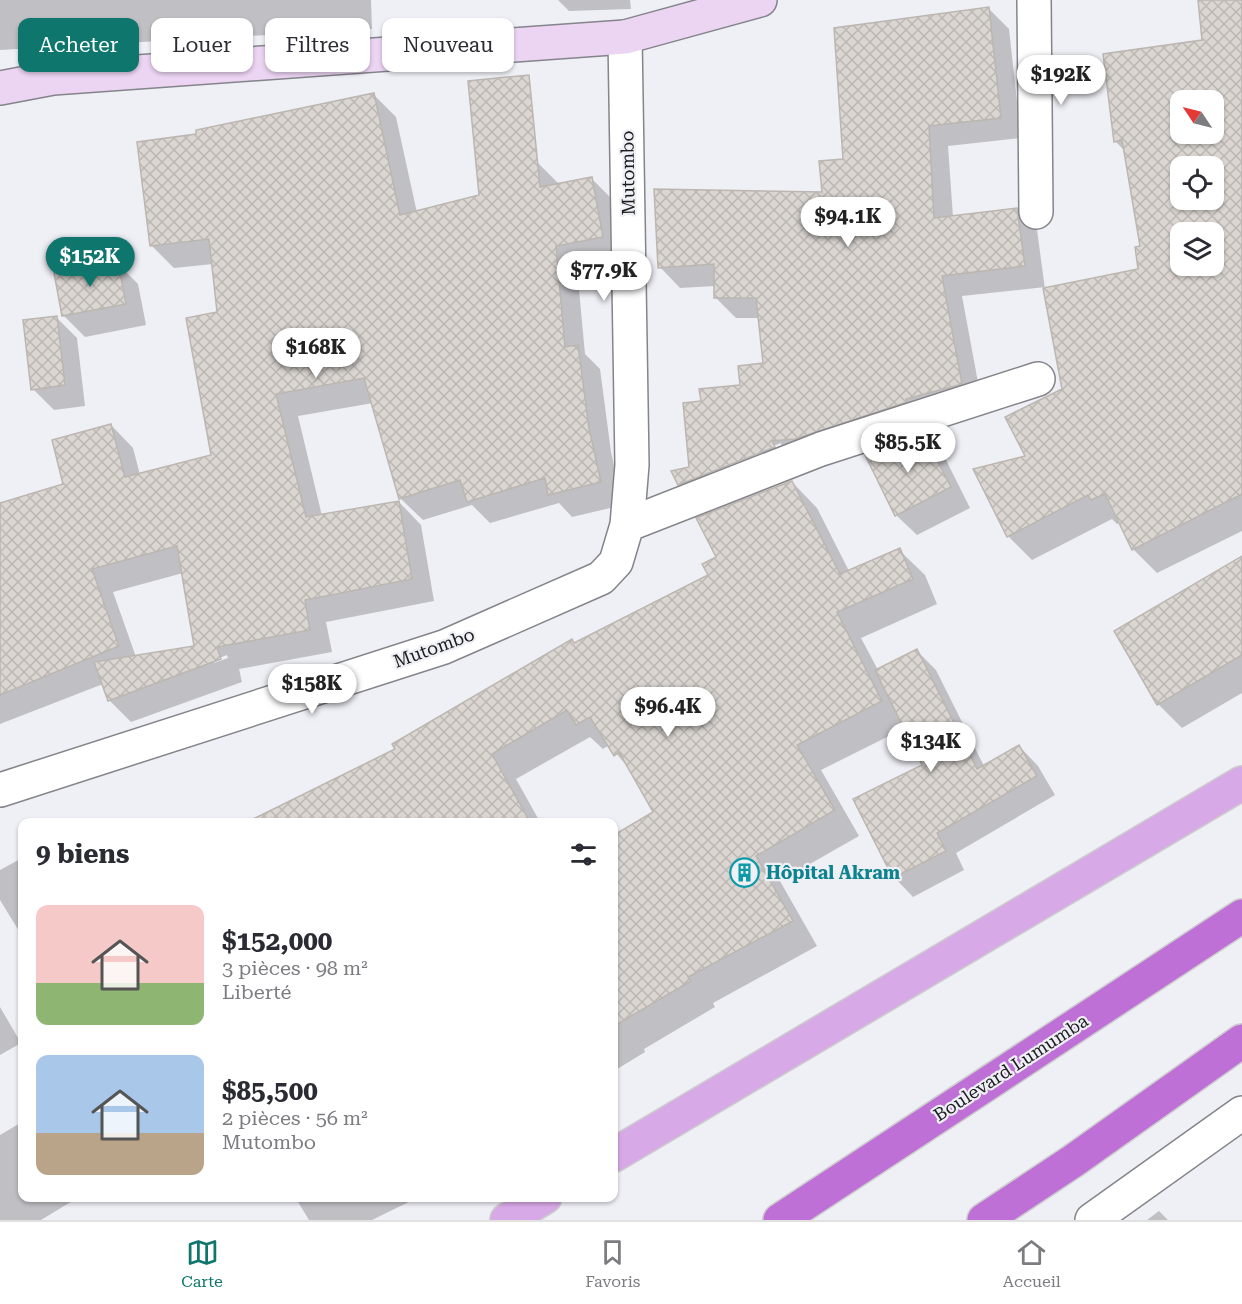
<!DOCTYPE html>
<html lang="fr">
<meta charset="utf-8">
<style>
:root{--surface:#fff;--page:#f2f2f3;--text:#2b2b33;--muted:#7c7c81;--line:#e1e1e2;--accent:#0f766e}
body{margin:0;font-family:"Roboto Serif",serif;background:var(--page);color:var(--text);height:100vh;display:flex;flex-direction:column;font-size:22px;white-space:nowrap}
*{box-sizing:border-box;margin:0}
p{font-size:20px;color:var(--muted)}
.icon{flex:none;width:33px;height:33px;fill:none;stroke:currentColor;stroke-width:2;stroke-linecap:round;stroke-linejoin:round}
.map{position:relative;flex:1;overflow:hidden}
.drawer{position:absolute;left:18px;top:818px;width:600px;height:384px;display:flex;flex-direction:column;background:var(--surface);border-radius:12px;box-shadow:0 2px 4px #0004}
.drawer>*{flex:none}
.guide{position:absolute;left:18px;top:18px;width:600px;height:54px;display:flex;gap:12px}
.needle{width:39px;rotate:305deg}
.controls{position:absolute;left:1170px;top:90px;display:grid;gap:12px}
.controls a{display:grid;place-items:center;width:54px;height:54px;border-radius:12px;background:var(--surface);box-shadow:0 2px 4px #0004;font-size:30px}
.price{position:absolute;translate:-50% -51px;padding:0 14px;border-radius:21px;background:#fff;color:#222;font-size:20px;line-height:39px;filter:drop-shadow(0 2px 3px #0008)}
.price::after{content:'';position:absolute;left:50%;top:36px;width:18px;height:14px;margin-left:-9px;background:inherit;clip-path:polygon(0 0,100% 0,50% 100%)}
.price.selected{background:var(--accent);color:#fff}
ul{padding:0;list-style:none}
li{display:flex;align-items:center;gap:18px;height:150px;padding:0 18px}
li span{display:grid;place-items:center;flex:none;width:168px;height:120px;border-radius:12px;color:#555}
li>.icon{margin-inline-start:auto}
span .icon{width:72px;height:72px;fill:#fffc;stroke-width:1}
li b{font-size:26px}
h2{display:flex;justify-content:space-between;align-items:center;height:72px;padding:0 18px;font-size:26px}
.pill{padding:0 21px;border-radius:12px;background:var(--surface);box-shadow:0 2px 4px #0004;font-size:21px;line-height:54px}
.pill.selected{background:var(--accent);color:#fff}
.tabs{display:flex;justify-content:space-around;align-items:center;height:84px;border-top:2px solid var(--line);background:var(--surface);font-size:16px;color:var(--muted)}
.tabs a{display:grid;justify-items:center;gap:3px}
.tabs .selected{color:var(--accent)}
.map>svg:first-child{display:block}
.shadow{fill:#0003;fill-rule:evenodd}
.building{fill:url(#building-cross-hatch);stroke:#bcb6b1;stroke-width:1.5;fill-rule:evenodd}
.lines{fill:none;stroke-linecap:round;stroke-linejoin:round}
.street-casing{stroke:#84848a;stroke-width:36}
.secondary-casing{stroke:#84848a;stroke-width:36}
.primary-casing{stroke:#cdcdce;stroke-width:36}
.highway-casing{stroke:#cdcdce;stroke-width:36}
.street{stroke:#fff;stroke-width:33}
.secondary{stroke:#ecd4f3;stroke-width:33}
.primary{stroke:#d8a9e7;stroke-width:33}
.highway{stroke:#be70d7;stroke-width:33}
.labels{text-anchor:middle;stroke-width:4.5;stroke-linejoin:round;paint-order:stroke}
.street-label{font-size:18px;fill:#1c1c1e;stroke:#efeff6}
.culture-label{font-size:18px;font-weight:bold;fill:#0d838f;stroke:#efeff6;text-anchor:start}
</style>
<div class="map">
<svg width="1242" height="1220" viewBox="0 0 1242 1220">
<defs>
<pattern id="building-cross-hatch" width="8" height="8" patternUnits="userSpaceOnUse" patternTransform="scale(1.5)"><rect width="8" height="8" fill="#dbd6d1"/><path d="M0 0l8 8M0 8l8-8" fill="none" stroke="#bbb7b3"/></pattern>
</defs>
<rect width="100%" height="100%" fill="#efeff6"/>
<!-- shadow -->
<path class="shadow" d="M0,0H371L372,29L0,50Z
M558,0H630L631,9L569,11Z
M1199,0H1242V531L1157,573L1133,549L1120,522L1117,524L1112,519L1032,560L1008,536L1027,457L1063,390L1045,287L962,296L982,404L700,504L680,484L742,386L764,365L760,318H736L715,297V286L680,288L660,267L824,194L845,160L989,9L1009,29L1021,138L948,146L953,217L1017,209L1037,230L1045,289L1140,270L1141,247L1125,151L1115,141L1203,42ZM1180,100H1214V134H1180ZM1180,166H1214V200H1180ZM1180,232H1214V266H1180ZM781,443L782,446L707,475V472Z
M374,95L396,117L417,213L480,196L537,162L560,185L592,179L614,201L625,259L577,268L585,354L600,369L611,452L623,505L572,517L559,503L490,523L472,505L423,520L400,498L373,403L298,416L322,516L399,502L421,525L434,601L326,622L332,652L239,669L242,682L131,722L109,700L103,684L0,724V504L65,485L111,425L133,448L140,475L213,456L219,313L213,264L174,268L152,246L198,135ZM183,573L195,648L136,657L113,592ZM227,655L228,658L214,663V660Z
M117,263L138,284L146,325L85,337L64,316Z
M56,317L77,338L85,406L54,410L33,389Z
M924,437L945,458L970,508L917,535L896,515Z
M792,482L817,508L849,571L899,550L925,575L937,604L861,638L878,670L917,651L936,670L984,766L1019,746L1038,766L1055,795L956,853L964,870L913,897L894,877L924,765L905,728L821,770L859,836L780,881L817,946L713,1003L715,1007L644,1049L645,1052L614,1071V837L655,813L632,772L609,745L603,749L590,737L516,779L540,822H298L397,750L575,644L709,575L718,557Z
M1242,558V693L1182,728L1158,704Z
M22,858V936L0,900V870Z
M0,1007L21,1043L0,1055Z
M22,1122V1197H79L41,1220H0V1135Z
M295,1197H419L372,1220H309Z
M1159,1211L1168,1220H1147Z"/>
<!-- building -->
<path class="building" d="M1198,0H1242V494L1132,550L1105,494L1091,500L1088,495L1007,537L973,469L1025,456L1005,417L1062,389L1043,288L1138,269L1135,247L1140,246L1122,140L1114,142L1103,54L1202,40ZM1180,100H1214V134H1180ZM1180,166H1214V200H1180ZM1180,232H1214V266H1180Z
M989,7L1001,118L929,126L934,218L1017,208L1025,266L942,276L962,384L906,399L907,402L795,439L772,441L775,447L678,485L671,471L689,467L683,403L701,401L699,389L740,385L738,366L763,363L756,298H714V264L658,268L654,189L822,192L819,161L843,159L834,28Z
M529,75L540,187L592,177L603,237L556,246L565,347L578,345L589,428L601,482L548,495L545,478L467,502L460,480L399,499L364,378L276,394L306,517L399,501L412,579L305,600L310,630L217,647L221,659L108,701L94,662L194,646L177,546L92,569L119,646L0,695V503L63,484L52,440L111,424L125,477L211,455L186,318L217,312L209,239L150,246L137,142L196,134V130L374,93L400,215L479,195L468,81Z
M118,261L126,304L62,316L54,273Z
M57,316L65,385L31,390L23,320Z
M924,435L951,487L895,516L865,455Z
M792,481L840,574L900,548L913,579L837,612L882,701L797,745L835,810L756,856L793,921L688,977L691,981L614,1026V835L653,812L619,752L614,756L590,717L576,725L567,710L492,754L530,822H247L395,749L392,744L572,639L574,643L708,575L702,564L716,557L696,518Z
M1242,556V655L1157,705L1114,631Z
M917,649L977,769L1019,745L1037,776L937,833L946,851L893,878L853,799L922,765L875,670Z"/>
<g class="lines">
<defs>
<path id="street" d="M1034,0L1036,212
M627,525L821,449L1038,379
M0,790L444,647L601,578L616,562L627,525L632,465L625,37
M1092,1220L1242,1113"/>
<path id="secondary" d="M0,88L53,78L625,37L760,0"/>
<path id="primary" d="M614,1155L1242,783
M507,1220L545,1197"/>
<path id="highway" d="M780,1220L1242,916
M984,1220L1073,1161L1242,1041"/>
</defs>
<!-- street casing -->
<use href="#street" class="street-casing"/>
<!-- secondary casing -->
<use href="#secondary" class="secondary-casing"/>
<!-- primary casing -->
<use href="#primary" class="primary-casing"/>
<!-- highway casing -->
<use href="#highway" class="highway-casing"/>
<!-- street -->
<use href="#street" class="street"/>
<!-- secondary -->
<use href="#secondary" class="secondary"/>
<!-- primary -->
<use href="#primary" class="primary"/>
<!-- highway -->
<use href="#highway" class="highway"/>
</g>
<!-- icons -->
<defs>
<symbol id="building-ring" viewBox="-11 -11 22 22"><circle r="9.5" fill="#efeff6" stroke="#0f9aa8" stroke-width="1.5"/><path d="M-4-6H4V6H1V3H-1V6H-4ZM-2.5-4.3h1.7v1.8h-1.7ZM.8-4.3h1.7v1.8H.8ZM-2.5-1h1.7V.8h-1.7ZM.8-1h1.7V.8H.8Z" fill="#0f9aa8"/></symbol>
</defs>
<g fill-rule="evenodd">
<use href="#building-ring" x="728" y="856" width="33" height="33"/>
</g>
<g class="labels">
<!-- street labels -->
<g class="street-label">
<text transform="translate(628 173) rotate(-91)" y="6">Mutombo</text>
<text transform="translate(434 648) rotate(-20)" y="6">Mutombo</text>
<text transform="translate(1011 1068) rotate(-33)" y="6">Boulevard Lumumba</text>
</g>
<!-- culture labels -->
<g class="culture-label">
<text x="766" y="879">Hôpital Akram</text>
</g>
</g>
</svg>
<div class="controls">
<a><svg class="needle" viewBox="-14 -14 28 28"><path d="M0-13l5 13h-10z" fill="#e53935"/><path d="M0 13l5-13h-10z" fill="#7c7c81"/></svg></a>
<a><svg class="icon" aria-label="locate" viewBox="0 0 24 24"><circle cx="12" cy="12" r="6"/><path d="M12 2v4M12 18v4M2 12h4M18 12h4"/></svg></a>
<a><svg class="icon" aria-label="layers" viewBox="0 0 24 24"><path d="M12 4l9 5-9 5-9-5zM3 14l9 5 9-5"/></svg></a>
</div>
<b class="price" style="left:1061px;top:106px">$192K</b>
<b class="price" style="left:848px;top:248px">$94.1K</b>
<b class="price selected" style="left:90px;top:288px">$152K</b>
<b class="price" style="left:604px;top:302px">$77.9K</b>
<b class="price" style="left:316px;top:379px">$168K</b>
<b class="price" style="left:908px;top:474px">$85.5K</b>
<b class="price" style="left:312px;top:715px">$158K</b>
<b class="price" style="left:668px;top:738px">$96.4K</b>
<b class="price" style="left:931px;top:773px">$134K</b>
<div class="guide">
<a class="pill selected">Acheter</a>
<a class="pill">Louer</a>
<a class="pill">Filtres</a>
<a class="pill">Nouveau</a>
</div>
<section class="drawer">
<h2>9 biens<svg class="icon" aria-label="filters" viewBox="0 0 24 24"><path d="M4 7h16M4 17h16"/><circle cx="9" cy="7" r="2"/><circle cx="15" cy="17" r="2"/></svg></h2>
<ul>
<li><span style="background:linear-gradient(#f6c9c9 65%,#8fb573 0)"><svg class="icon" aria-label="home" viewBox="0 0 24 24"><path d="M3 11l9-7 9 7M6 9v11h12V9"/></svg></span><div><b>$152,000</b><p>3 pièces · 98 m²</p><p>Liberté</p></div></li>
<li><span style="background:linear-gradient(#a9c7e8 65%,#b9a48a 0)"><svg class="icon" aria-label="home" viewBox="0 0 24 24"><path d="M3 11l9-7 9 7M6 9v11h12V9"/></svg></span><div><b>$85,500</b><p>2 pièces · 56 m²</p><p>Mutombo</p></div></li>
</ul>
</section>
</div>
<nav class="tabs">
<a class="selected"><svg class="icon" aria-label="map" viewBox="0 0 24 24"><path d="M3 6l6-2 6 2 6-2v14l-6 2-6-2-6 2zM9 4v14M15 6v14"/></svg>Carte</a>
<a><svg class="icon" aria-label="saved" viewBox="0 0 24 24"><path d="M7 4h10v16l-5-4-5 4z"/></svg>Favoris</a>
<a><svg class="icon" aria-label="home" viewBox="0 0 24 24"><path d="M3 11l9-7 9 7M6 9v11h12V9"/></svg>Accueil</a>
</nav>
